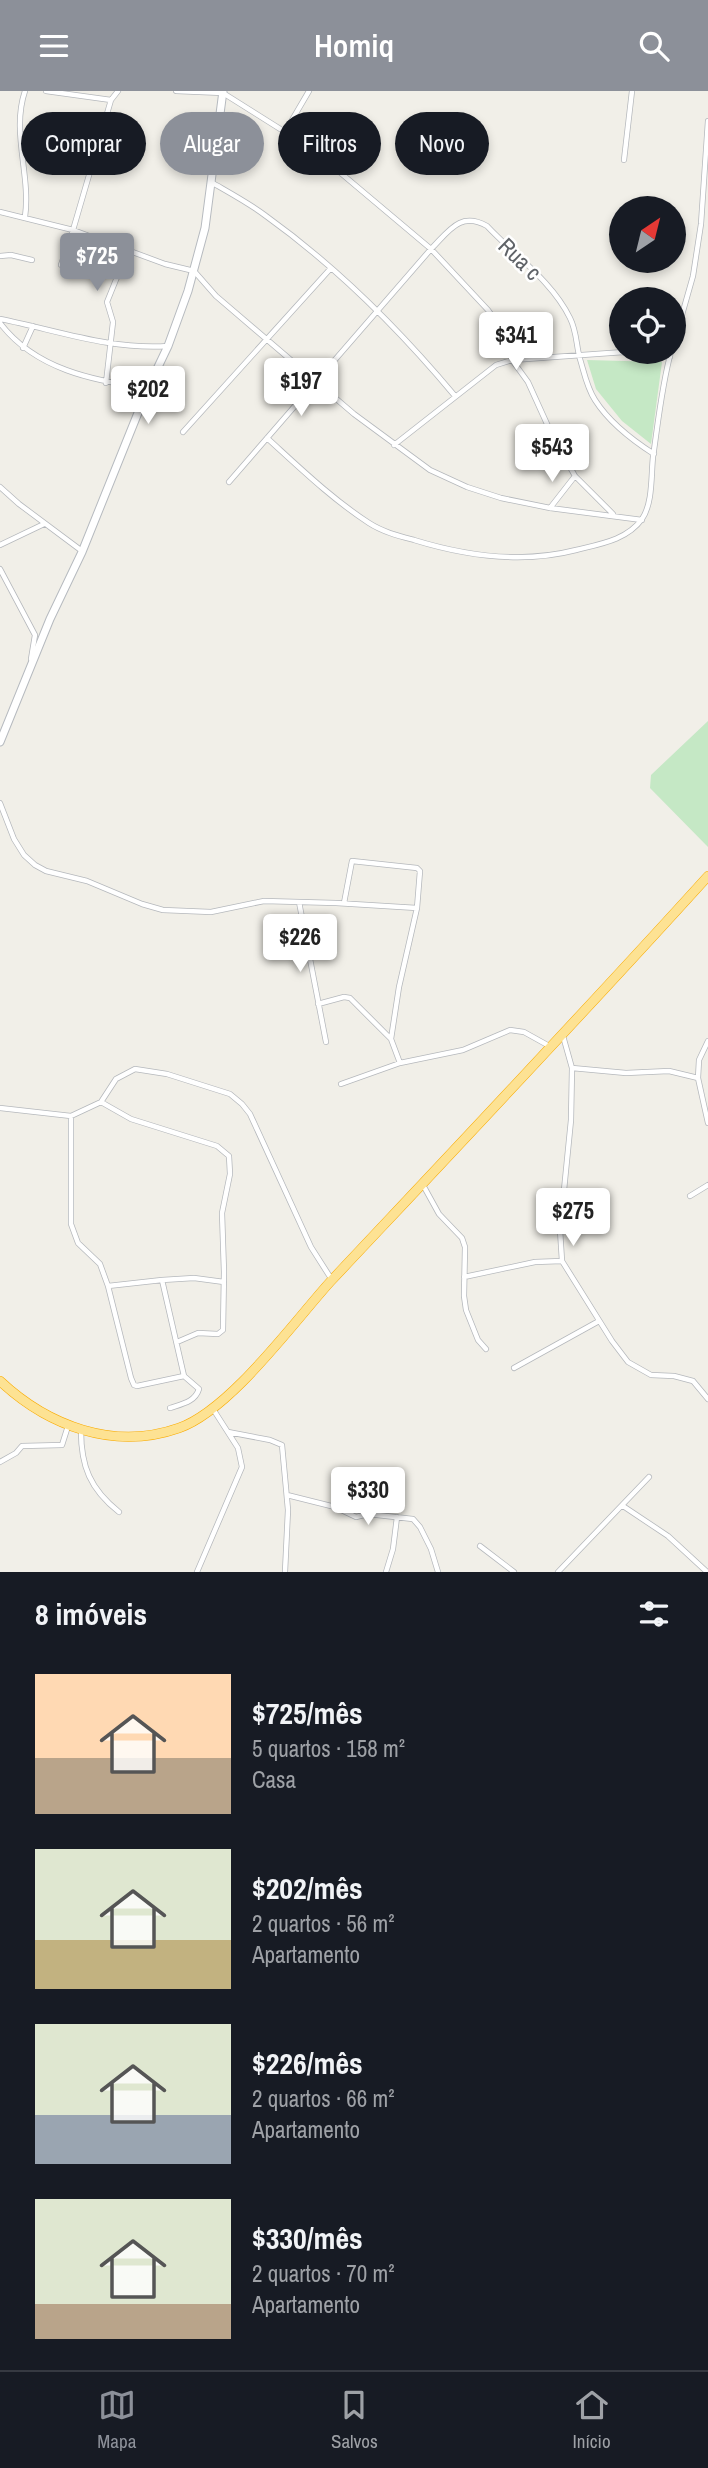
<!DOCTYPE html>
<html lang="pt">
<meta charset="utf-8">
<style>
:root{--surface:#171b24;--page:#242831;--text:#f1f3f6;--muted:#9ea1a6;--line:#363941;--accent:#8c9099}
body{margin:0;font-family:"Archivo Narrow",sans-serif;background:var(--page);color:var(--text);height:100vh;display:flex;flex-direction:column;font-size:26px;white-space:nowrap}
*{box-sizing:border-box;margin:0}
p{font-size:23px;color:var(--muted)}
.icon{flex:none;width:38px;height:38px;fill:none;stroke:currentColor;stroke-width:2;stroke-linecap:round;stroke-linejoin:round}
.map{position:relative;height:1481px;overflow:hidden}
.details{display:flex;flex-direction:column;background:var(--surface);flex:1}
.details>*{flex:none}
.guide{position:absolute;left:21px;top:21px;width:667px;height:63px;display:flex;gap:14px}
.needle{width:46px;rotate:35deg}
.fabs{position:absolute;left:609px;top:105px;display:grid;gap:14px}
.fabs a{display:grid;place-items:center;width:77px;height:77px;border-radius:50%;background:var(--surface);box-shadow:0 4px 10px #0003;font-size:35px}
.price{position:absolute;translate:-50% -60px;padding:0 16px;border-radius:7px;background:#fff;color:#222;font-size:23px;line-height:46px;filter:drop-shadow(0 2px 4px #0008)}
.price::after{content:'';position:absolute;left:50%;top:42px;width:21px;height:16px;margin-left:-10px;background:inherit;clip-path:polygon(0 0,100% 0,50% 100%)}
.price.on{background:var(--accent);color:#fff}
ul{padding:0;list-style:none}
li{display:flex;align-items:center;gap:21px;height:175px;padding:0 35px}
li span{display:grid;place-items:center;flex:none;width:196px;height:140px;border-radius:0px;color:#555}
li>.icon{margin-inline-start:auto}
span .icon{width:84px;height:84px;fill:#fffc;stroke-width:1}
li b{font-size:30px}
h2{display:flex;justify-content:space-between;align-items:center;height:84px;padding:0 35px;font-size:30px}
.chip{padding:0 24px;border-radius:32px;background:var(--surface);box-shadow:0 4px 10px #0003;font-size:24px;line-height:63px}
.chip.on{background:var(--accent);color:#fff}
header{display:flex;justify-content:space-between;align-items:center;height:91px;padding:0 35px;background:var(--accent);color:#fff;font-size:32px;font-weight:600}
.menu{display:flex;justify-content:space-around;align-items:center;height:98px;border-top:2px solid var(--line);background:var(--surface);font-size:19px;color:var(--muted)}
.menu a{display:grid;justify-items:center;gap:4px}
.menu .on{color:var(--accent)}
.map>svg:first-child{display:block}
.park{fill:#c5e8c5}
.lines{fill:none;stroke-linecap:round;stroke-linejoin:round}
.street-casing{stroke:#b5b8bc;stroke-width:6}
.secondary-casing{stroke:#b6babf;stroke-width:9}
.highway-casing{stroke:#f9ab00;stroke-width:10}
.street{stroke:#fff;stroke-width:4.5}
.secondary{stroke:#fff;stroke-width:7}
.highway{stroke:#fde293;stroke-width:9}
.labels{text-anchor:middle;stroke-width:5;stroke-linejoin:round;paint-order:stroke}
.street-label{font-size:23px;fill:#5f6368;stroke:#fff}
</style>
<header><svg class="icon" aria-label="menu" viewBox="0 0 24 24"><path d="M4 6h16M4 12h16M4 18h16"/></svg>Homiq<svg class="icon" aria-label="search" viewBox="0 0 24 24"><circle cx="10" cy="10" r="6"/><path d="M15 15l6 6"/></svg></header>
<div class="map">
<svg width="708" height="1481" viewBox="0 0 708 1481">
<rect width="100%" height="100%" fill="#f1efe8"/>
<!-- park -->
<path class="park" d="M587,269L662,271L651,353L622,330L596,298Z
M708,630V756L650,697L651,684Z"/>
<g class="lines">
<defs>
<path id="street" d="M25,0C11,41 31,84 25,126
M46,0L111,9
M176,0L223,2L285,41L330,73L431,158L488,219L502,239L512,269L528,291L552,344L575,385L613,423
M285,41L309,0
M624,69L632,0
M211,91C230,102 249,112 266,125C337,176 399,238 455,305
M0,121L73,139L165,173L194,180L216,205L354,323L430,379L467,396L501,407L550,417L642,429
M0,165L11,164L32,169
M61,174L73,139L111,9L118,0
M0,228C56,239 110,259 168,255
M0,232C35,278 93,290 148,297
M674,252L693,185L701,133L708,30
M23,257L33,235
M106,292L113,231L107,211L128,159
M183,341L331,177
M267,347C300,377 332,408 369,432C383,441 399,445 414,449C466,465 522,473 576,459C600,453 627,449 642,428C653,412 651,384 653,366C658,332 662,293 671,261
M394,354L496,274L512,269L624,261L670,266
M229,391L431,158C449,140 460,120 487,135C514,164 552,190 570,227C577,241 576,254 580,268C584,281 587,297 595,309C609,331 632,349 654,363
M0,396L19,413L82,460
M550,417L575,385
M0,454L44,433
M0,478L35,544L31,568
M0,712L14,748L24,764L35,774L46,780L87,790L142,813L163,819L211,821L264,810L336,812L417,817
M299,811L326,951
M344,812L352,770L417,777L420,780L417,817L399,896L391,948
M318,913L344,906L350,907L391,948L400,972
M563,945L572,977L571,1029L560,1139L562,1170L612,1250L628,1271L651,1284L674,1285L693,1290L708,1308
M572,977L626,982L669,980L698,987L708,1032
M698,987L699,969L708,950
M341,993L400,972L463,959L510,939L524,941L551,956
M101,1011L131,1028L217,1055L229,1065L230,1083L222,1122L224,1181L223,1239L218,1243L198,1242L177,1251
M0,1017L71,1025L101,1011L116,988L135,978L167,983L230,1003L242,1013L250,1023L311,1156L332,1189
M71,1025V1133L78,1152L100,1173L108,1195L131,1287L134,1294L137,1295L184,1285L162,1189L108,1195
M423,1094L439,1123L462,1147L465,1156L464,1205L466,1219L478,1249L486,1258
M690,1105L708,1094
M464,1186L535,1171L562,1170
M162,1189L194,1187L224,1191
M514,1277L599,1230
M170,1317C182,1313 195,1311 199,1298L184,1285
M81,1340C81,1375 90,1398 119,1421
M228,1341L270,1349L282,1354L288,1419L285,1481
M0,1371L16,1362L22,1355L62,1354L68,1335
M287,1404L335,1416L356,1426L368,1423L413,1428L420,1436L431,1458L438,1481
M623,1415L668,1445L707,1481
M480,1455L514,1481
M197,1481L242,1376L238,1357L213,1318
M386,1481L393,1458L397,1426
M558,1481L649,1386"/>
<path id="secondary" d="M0,651L50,528L82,461L148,297L168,255L188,200L205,137L223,0"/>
<path id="highway" d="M0,1290C48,1335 114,1360 179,1337C230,1319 293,1232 330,1191C457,1056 584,922 708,785"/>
</defs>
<!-- street casing -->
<use href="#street" class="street-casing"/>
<!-- secondary casing -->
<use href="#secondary" class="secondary-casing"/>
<!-- highway casing -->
<use href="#highway" class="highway-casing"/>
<!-- street -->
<use href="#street" class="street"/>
<!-- secondary -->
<use href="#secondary" class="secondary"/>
<!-- highway -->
<use href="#highway" class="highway"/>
</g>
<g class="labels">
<!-- street labels -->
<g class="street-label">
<text transform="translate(520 168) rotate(44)" y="8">Rua c</text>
</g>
</g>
</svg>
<div class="fabs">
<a><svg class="needle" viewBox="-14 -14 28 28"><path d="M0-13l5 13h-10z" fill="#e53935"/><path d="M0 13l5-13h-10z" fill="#9ea1a6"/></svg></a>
<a><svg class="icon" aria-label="locate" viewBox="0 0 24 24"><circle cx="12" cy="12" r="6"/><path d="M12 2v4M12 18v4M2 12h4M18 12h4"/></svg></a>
</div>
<b class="price on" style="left:97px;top:202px">$725</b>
<b class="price" style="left:516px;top:281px">$341</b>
<b class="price" style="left:301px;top:327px">$197</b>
<b class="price" style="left:148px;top:335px">$202</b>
<b class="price" style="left:552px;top:393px">$543</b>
<b class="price" style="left:300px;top:883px">$226</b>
<b class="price" style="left:573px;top:1157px">$275</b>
<b class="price" style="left:368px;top:1436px">$330</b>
<div class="guide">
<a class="chip">Comprar</a>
<a class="chip on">Alugar</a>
<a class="chip">Filtros</a>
<a class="chip">Novo</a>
</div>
</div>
<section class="details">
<h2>8 imóveis<svg class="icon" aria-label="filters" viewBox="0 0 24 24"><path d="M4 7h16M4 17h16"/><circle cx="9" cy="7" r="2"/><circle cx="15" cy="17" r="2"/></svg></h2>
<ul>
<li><span style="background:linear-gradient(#ffd9b3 60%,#b9a48a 0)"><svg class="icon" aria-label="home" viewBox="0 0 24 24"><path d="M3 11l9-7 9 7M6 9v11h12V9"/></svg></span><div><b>$725/mês</b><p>5 quartos · 158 m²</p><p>Casa</p></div></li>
<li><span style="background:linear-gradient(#dfe7d0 65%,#c2b280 0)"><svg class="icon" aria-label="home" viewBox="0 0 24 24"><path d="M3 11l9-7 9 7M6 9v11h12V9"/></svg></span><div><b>$202/mês</b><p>2 quartos · 56 m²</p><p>Apartamento</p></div></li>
<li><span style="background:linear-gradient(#dfe7d0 65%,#9aa5b1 0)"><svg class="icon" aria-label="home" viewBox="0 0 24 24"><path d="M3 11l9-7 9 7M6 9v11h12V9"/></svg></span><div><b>$226/mês</b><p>2 quartos · 66 m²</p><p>Apartamento</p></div></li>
<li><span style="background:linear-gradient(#dfe7d0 75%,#b9a48a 0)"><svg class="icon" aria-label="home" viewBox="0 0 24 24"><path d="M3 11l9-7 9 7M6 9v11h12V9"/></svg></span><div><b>$330/mês</b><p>2 quartos · 70 m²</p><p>Apartamento</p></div></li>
</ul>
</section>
<nav class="menu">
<a class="on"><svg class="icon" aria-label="map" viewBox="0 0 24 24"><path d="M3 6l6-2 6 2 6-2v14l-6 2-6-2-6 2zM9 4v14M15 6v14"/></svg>Mapa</a>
<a><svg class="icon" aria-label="saved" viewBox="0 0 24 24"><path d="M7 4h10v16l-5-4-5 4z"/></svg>Salvos</a>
<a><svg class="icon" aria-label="home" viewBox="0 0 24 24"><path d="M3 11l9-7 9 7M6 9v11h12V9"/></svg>Início</a>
</nav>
